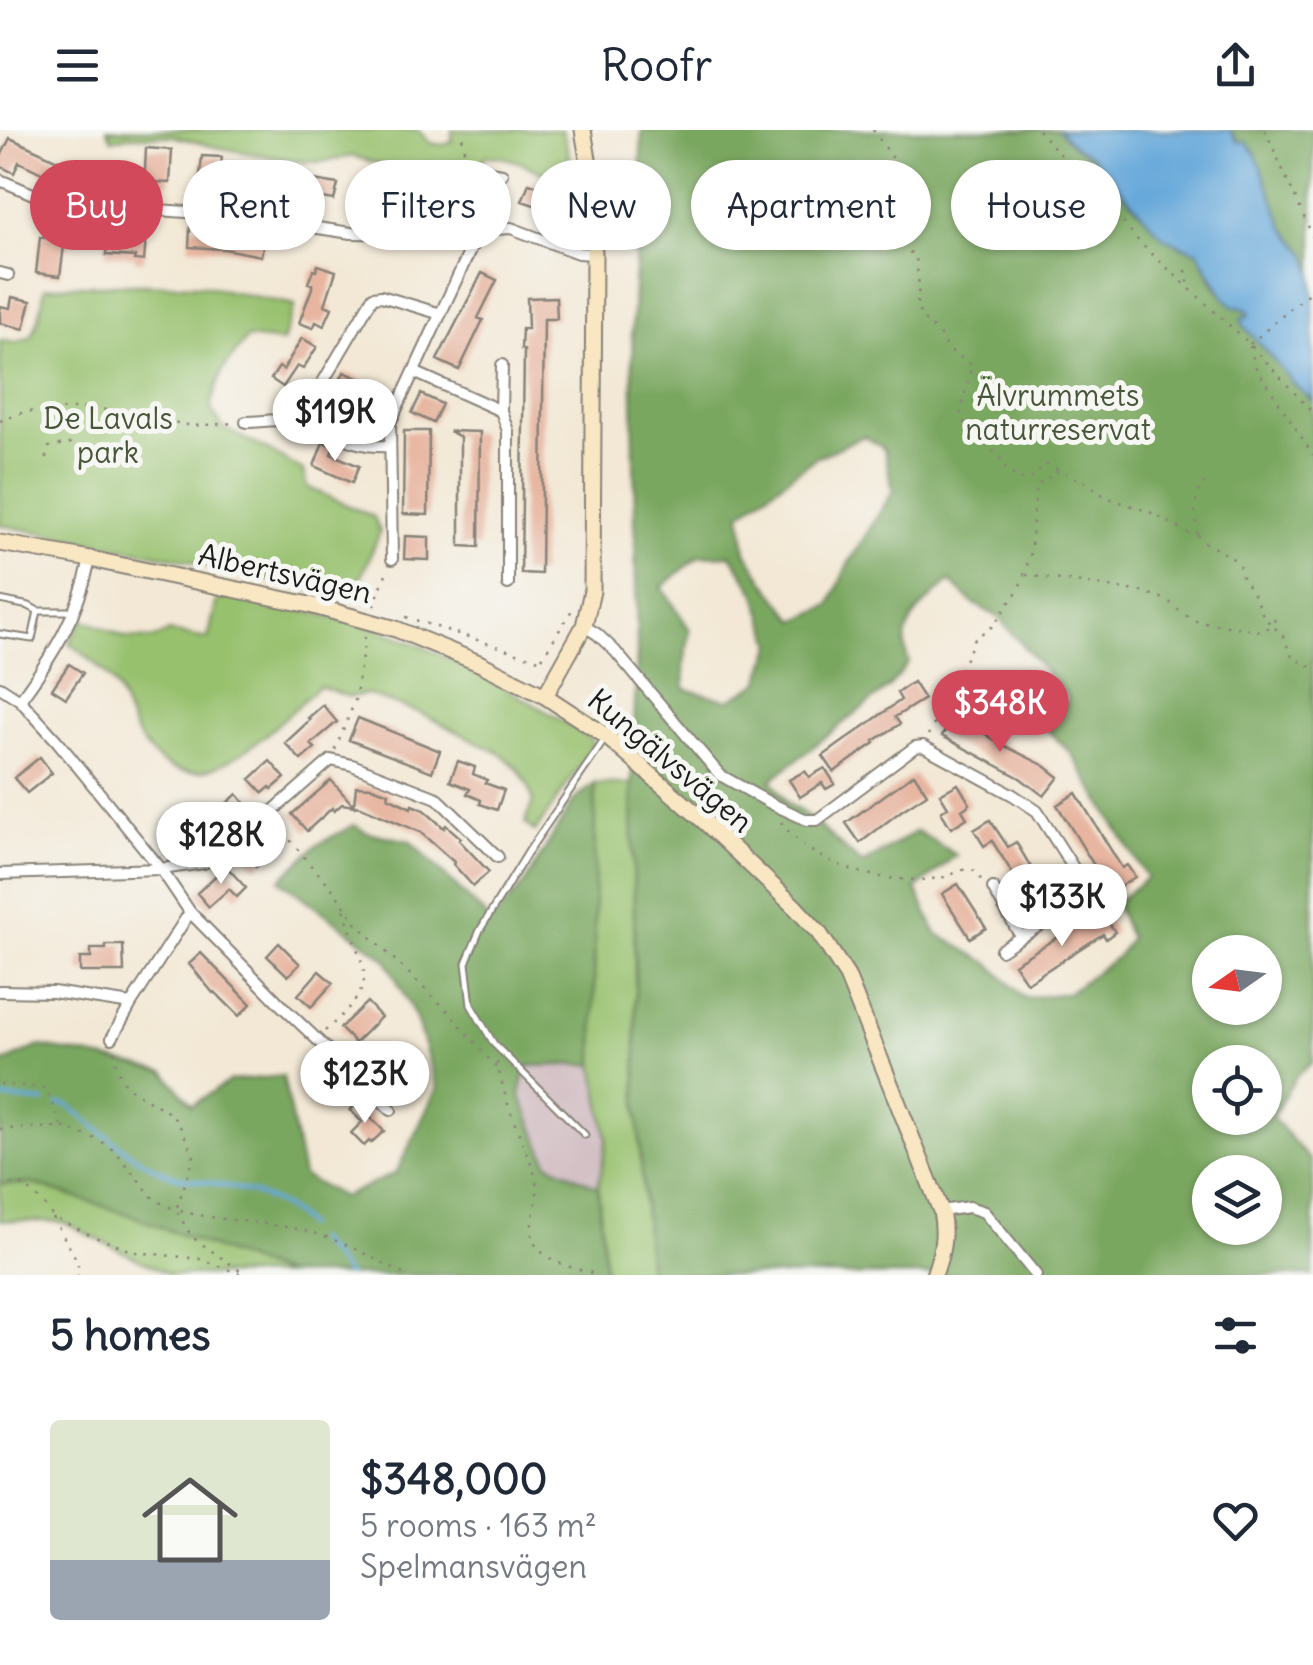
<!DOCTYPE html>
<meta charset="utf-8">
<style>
:root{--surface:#fff;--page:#f2f2f3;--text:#1f2937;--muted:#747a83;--line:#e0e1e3;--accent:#d1495b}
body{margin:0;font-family:Delius,sans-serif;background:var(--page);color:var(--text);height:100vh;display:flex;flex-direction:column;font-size:38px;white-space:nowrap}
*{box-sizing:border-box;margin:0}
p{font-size:32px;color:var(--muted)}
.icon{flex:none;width:55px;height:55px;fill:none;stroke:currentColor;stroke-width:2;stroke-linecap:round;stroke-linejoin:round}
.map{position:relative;height:1145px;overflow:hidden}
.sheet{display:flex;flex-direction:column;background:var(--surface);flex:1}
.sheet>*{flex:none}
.guide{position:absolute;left:30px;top:30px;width:1255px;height:90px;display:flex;gap:20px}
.needle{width:65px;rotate:256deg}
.tools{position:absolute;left:1192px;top:805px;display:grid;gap:20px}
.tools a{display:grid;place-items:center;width:90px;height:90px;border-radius:50%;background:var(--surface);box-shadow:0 2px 8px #0004;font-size:50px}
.price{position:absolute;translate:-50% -85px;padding:0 22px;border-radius:35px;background:#fff;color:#222;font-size:32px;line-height:65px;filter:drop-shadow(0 2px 5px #0008)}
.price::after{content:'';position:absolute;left:50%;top:60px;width:30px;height:22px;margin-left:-15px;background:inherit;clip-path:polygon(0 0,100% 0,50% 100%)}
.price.on{background:var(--accent);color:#fff}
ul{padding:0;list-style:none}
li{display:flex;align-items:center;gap:30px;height:250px;padding:0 50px}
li+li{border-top:2px solid var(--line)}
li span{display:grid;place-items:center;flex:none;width:280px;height:200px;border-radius:10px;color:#555}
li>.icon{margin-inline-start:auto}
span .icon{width:120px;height:120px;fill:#fffc;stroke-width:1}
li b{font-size:42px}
h2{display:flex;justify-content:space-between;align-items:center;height:120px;padding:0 50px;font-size:42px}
.pill{padding:0 35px;border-radius:45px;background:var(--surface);box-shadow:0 2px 8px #0004;font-size:35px;line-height:90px}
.pill.on{background:var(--accent);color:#fff}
header{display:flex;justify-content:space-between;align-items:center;height:130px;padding:0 50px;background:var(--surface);font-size:45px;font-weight:600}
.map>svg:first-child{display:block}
.industrial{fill:#d2bec3}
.green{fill:#98c16e;stroke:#5a6e45;stroke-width:2.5}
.forest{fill:#7aa761;stroke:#4b623e;stroke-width:2.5;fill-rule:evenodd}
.water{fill:#66a8da;stroke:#41627b;stroke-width:2.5}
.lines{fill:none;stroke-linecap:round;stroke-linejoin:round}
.stream{stroke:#66a8da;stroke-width:4}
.building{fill:#e7b5a0}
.lane-casing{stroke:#888278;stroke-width:9}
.street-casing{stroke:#888278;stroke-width:14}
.secondary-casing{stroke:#888278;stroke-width:19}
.path{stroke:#888278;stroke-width:2.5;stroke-dasharray:2.5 8;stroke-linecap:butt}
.lane{stroke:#fff;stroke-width:5}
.street{stroke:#fff;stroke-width:10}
.secondary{stroke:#f9e7c3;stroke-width:15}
.labels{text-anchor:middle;stroke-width:10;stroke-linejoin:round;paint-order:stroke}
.park-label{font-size:30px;fill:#475639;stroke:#f6f6f2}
.street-label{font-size:30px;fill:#1c1c1c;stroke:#f6f6f2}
</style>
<header><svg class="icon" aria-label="menu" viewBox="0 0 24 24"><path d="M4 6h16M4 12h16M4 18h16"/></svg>Roofr<svg class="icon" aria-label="share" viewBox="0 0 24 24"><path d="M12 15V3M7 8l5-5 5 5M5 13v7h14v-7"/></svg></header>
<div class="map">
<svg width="1313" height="1145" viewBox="0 0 1313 1145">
<rect width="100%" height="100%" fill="#f6f6f2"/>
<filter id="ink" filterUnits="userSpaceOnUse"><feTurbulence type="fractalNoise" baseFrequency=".01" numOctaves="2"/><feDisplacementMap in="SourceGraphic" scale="20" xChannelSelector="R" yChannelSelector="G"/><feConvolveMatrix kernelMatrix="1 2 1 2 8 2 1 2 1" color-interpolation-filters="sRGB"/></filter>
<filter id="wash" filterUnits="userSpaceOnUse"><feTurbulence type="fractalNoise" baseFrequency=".0048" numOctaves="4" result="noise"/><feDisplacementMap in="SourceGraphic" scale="40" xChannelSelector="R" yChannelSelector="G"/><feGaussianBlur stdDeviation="2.25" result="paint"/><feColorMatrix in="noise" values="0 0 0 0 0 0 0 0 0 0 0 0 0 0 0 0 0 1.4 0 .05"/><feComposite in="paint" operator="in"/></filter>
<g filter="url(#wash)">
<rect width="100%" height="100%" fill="#f3e8d5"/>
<!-- industrial -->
<path class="industrial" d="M594,934L607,1009L598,1057L548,1033L520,964L527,936Z"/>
<!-- green -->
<path class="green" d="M107,0H418L430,13L443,15L452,12V0H562C571,26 586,88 564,108L548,103C575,72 569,53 532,38C517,31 502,25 486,26L480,33L481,50L488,90L400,94L398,54L392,38L352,26L320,32L295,31L215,17L173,6H128L112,9Z
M139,154L201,155L295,175L282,212L247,208L222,241L210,277L223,298L270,321L303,341L307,357L374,387L380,402L356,460L347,468L176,428L0,395V210L14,213L31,207L39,188L45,158L60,156Z
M218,465C270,475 334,484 383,501C458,528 525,568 593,610L590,621L535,702L525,693L533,671L528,655L518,639L503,625L420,583L367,564L349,567L319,556C272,597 194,692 140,609C130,595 125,576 118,561C110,545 84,523 69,513L83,489L126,508L152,509L170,502L208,509Z
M595,654H632L637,973L649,1145H605L598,1057L607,1009L594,934Z
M0,1054H34L125,1083L284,1145H170L62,1092L0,1090Z"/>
<!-- forest -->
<path class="forest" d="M642,0H1058L1075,17L1091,26L1144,86L1180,116L1198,121C1210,146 1219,173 1248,179L1250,185L1244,196L1294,254L1313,271V932L1297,945L1272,987L1311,1031L1313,1047V1145H649L637,973L632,654L637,523L632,200ZM864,306L884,319L893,361L847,436L830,475L796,491L765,452L746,422L741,383L815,328ZM731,425L755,462L773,514L759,553L729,570L685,559L684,535L690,500L662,457L699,426ZM950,451L971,472L998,487L1068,568L1065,575L1050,582L1031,584L1072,624L1147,748L1115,773L1130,809L1118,826L1067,863L1024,868L990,834L936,803L916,759L956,725L917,701L862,734L805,684L788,674L771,650L889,557L909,532C893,497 926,472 950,451ZM1210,822H1265V878H1210ZM1210,932H1265V988H1210ZM1210,1042H1265V1098H1210Z
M1230,0H1313V144L1306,123L1284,97L1255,24L1238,12Z
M595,654L594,934L527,936L520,964L548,1033L598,1057L605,1145H284L125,1083L34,1054H0V934L39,916L101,928L165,942L192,975L230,951L283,946L303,1046L343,1067L396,1043L437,958L416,889L386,829L280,750L317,715L354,695L366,702L410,711L491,791L524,754L574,670Z"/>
<!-- water -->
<path class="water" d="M1058,0H1230L1238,12H1246L1255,23L1263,42L1284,97L1306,123L1313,144V271L1294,254L1244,196L1241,188L1250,185L1248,180L1233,176L1224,167L1198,122L1164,108L1091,26L1075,17Z"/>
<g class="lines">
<!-- stream -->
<path class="stream" d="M0,968L44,972
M58,974L68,975C100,1000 132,1030 171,1045C185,1050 202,1050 217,1054C249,1061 285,1070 306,1096
M316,1109L347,1145"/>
</g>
<g id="blocks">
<!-- building -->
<path class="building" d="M10,8L60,31L52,48L19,32L14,43L0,36V28Z
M146,18L172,20L170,53L134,51V57L95,54L97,37L145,40Z
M202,26L222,27L218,56L199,55Z
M265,39L287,42L278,71L259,67Z
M308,49L338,54L334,70L322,68L320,76L304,73Z
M529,53L554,62L546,79L522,71Z
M190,97L233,100L265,106L261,126L224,119L189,117Z
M44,101L71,104L70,117L64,116L60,146L36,143L40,107L44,108Z
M107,105L146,108L144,131L134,130L135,127L106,125Z
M318,135L336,141L325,175L332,178L324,196L316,192L313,198L299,193L312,158V154L308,153L313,140L316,141Z
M482,143L497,150L478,188L483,190L459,240L437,230Z
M12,167L31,171L24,199L0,193V176L10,178Z
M556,167L557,189H544L541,444L521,443L524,220L521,219L522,199H528L527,168Z
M302,208L317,217L303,239L297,236L283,257L271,249L279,237L283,240Z
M344,242L360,249L347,278L331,270Z
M421,264L442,274L433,293L412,283Z
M404,301H429L428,385L403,384Z
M449,301L480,302L479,417L460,416V307Z
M323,312L334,316L331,324L359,336L352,353L314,336Z
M405,406L429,407V430L404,429Z
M69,534L83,543L66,568L52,559Z
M913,552L924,569L895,587L900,594L874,611L875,613L834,642L823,626L901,570L897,563Z
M323,575L337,592L311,614L315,618L301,630L285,613L310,590L308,588Z
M954,584L999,613L1045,636L1059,647L1044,666L1020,648L942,606Z
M358,588L440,621L432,642L349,610Z
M40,627L52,643L27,663L14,648Z
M270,631L285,648L272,659L270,657L263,663L250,649Z
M458,631L475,637L473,644L487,650L485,653L504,660L497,680L480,674L481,670L467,664L470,659L450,651Z
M825,638L835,654L826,659L822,653L800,667L789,650L805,641L809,647Z
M914,644L927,664L901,681L860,713L846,693Z
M331,650L354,676L356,656L372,657L389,663L388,667L411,678L412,675L424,680L444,698L446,695L461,708L459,710L489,742L473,756L453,734L454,732L420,702L361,677L342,674L334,681L332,678L307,701L292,684Z
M958,654L970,674L962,680L967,688L951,698L941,682L948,677L940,664Z
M1076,663L1122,738L1127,735L1135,747L1118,758L1108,742L1101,747L1057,675Z
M237,664L249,678L228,696L216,683Z
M990,690L1008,717L1016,712L1042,756L1027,766L992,711L984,716L974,700Z
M271,703L281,715L256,737L246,725Z
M226,736L246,758L237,767L229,759L209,777L197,763Z
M958,754L986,798L970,808L942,764Z
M1086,790L1090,797L1101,790L1103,793L1107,790L1115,802L1106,809L1103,804L1027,853L1014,834Z
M279,813L300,834L288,846L267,826Z
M106,815H123L124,842H80V828H91V819H106Z
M201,823L251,874L239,886L215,862L213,863L189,834Z
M319,841L333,853L311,877L298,865Z
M367,872L381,887L355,913L340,898Z
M321,937L340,956L325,971L314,960L316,957L308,949Z
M360,970L366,976L363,980L384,1001L371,1013L369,1011L364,1016L351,1003L362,992L350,980Z"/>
</g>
</g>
<g filter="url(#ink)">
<use href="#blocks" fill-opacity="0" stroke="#888278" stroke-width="2.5"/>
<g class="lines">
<defs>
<path id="lane" d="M0,470L29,476L38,481
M0,504L32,509L38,481H74
M585,1005L494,914L471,875L466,833L480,800L528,722L605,609"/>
<path id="street" d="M0,50L54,73L231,85L351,103L423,104L511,98L578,123L594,124
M497,99L487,64L485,46L490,42L502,44
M0,143L8,145
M502,235L501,281L508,301V454
M414,242L501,281
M300,291L373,167L381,166L441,184
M246,292C264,292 287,287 304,293C333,302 357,319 390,316
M392,429L390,293L479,101
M584,496L597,504L615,521L720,645L772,674L807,690H817L915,617L923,616L1013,665L1037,681L1090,764L1021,807L993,758
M0,557L20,570L58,612L161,739L190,782L285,879L391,980
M20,570C54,524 78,486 90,429
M0,744L161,739L204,733L242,708L331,630L352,635L437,668L498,727
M1001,820L1021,807
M0,861L53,862L131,874
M112,908L131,874L190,782
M941,1081L969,1077L984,1082L1036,1145"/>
<path id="secondary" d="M0,413L90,429L310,475L396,499L479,533L545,566L606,606L704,691L795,777L819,803L847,846L941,1081C946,1105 942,1123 934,1145
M545,566L584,496L592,461L594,124L590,41L583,0"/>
</defs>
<!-- lane casing -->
<use href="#lane" class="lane-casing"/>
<!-- street casing -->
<use href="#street" class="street-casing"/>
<!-- secondary casing -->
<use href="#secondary" class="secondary-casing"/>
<!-- path -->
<path class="path" d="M873,0L901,40L900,64L893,96L907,120L916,127L919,157L917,175L921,187L939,204L946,218L972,235L960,286L977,310L999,325L1003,336L1019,350L1032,348L1045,334L1085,352L1106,367L1152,383L1188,403L1197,405L1202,411L1231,427L1239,435L1242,447L1252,462L1264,487L1283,506L1292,527L1313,538
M1038,0L1082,48L1101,65L1141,114L1250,214L1313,283
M1265,0L1313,107
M900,64L916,65
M449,92C457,63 471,29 460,0
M1186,140L1189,158
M1250,214L1313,159
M1250,216L1255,236L1313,325
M0,291L24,282L89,278L127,282L192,296L235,293
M46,328L49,317L71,313L72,299L75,297L101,296L116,299L148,287
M1197,404L1195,378L1200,355L1212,350
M1026,445L1144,462L1167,470L1183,484L1198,492L1264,501L1272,495L1278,483
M374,476L387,441
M406,487L545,532
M542,528L572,480
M928,605L948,569L975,508L993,496L1019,459L1030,426L1036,356L1058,341
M335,620L355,571L365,507
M781,692C812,737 887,756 939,748C949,747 958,740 968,739L974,741L983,752
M277,694L313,738L329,754L357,794L450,883L499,941
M325,901C387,845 361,846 344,778
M114,921C119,966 140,961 170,984C181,993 188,1014 194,1027L176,1080C221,1092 268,1091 314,1103C346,1112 376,1130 405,1145
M497,932C502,958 510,982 520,1006C526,1022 535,1039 537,1057C539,1076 524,1100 537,1117C551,1135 579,1139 599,1145
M0,954L46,958L62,997
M0,999L62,997L99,1010L115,1021L155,1070L176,1080L192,1107L246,1145
M0,1053L24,1055L44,1074L53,1087L95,1107L135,1122L200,1129L243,1145
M53,1088L78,1132V1145"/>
<!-- lane -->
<use href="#lane" class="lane"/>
<!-- street -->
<use href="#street" class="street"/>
<!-- secondary -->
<use href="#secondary" class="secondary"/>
</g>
</g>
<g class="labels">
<!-- park labels -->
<g class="park-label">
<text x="1058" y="276">Älvrummets<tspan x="1058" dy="34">naturreservat</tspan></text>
<text x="108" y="299">De Lavals<tspan x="108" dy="34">park</tspan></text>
</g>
<!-- street labels -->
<g class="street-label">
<text transform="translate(285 444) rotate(13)" y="10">Albertsvägen</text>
<text transform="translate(670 631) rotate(40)" y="10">Kungälvsvägen</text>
</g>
</g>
</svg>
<div class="tools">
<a><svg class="needle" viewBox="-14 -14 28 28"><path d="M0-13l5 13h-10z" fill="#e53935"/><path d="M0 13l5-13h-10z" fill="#747a83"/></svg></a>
<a><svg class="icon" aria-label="locate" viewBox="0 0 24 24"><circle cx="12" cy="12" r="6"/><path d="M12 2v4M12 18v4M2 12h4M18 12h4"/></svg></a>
<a><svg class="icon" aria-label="layers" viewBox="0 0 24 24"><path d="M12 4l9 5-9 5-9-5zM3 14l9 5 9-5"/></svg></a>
</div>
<b class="price" style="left:335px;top:334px">$119K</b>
<b class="price on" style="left:1000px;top:625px">$348K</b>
<b class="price" style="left:221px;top:757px">$128K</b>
<b class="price" style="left:1062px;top:819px">$133K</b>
<b class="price" style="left:365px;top:996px">$123K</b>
<div class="guide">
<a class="pill on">Buy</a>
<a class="pill">Rent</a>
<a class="pill">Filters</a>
<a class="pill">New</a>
<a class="pill">Apartment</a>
<a class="pill">House</a>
</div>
</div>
<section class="sheet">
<h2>5 homes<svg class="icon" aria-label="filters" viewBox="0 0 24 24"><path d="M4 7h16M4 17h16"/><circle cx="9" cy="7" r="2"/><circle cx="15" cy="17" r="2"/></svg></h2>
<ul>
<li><span style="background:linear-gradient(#dfe7d0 70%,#9aa5b1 0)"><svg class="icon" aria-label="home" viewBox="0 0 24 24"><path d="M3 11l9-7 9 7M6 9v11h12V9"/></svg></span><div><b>$348,000</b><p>5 rooms · 163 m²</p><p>Spelmansvägen</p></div><svg class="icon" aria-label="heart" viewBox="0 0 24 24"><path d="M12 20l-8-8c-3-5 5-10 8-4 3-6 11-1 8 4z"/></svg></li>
</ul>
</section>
